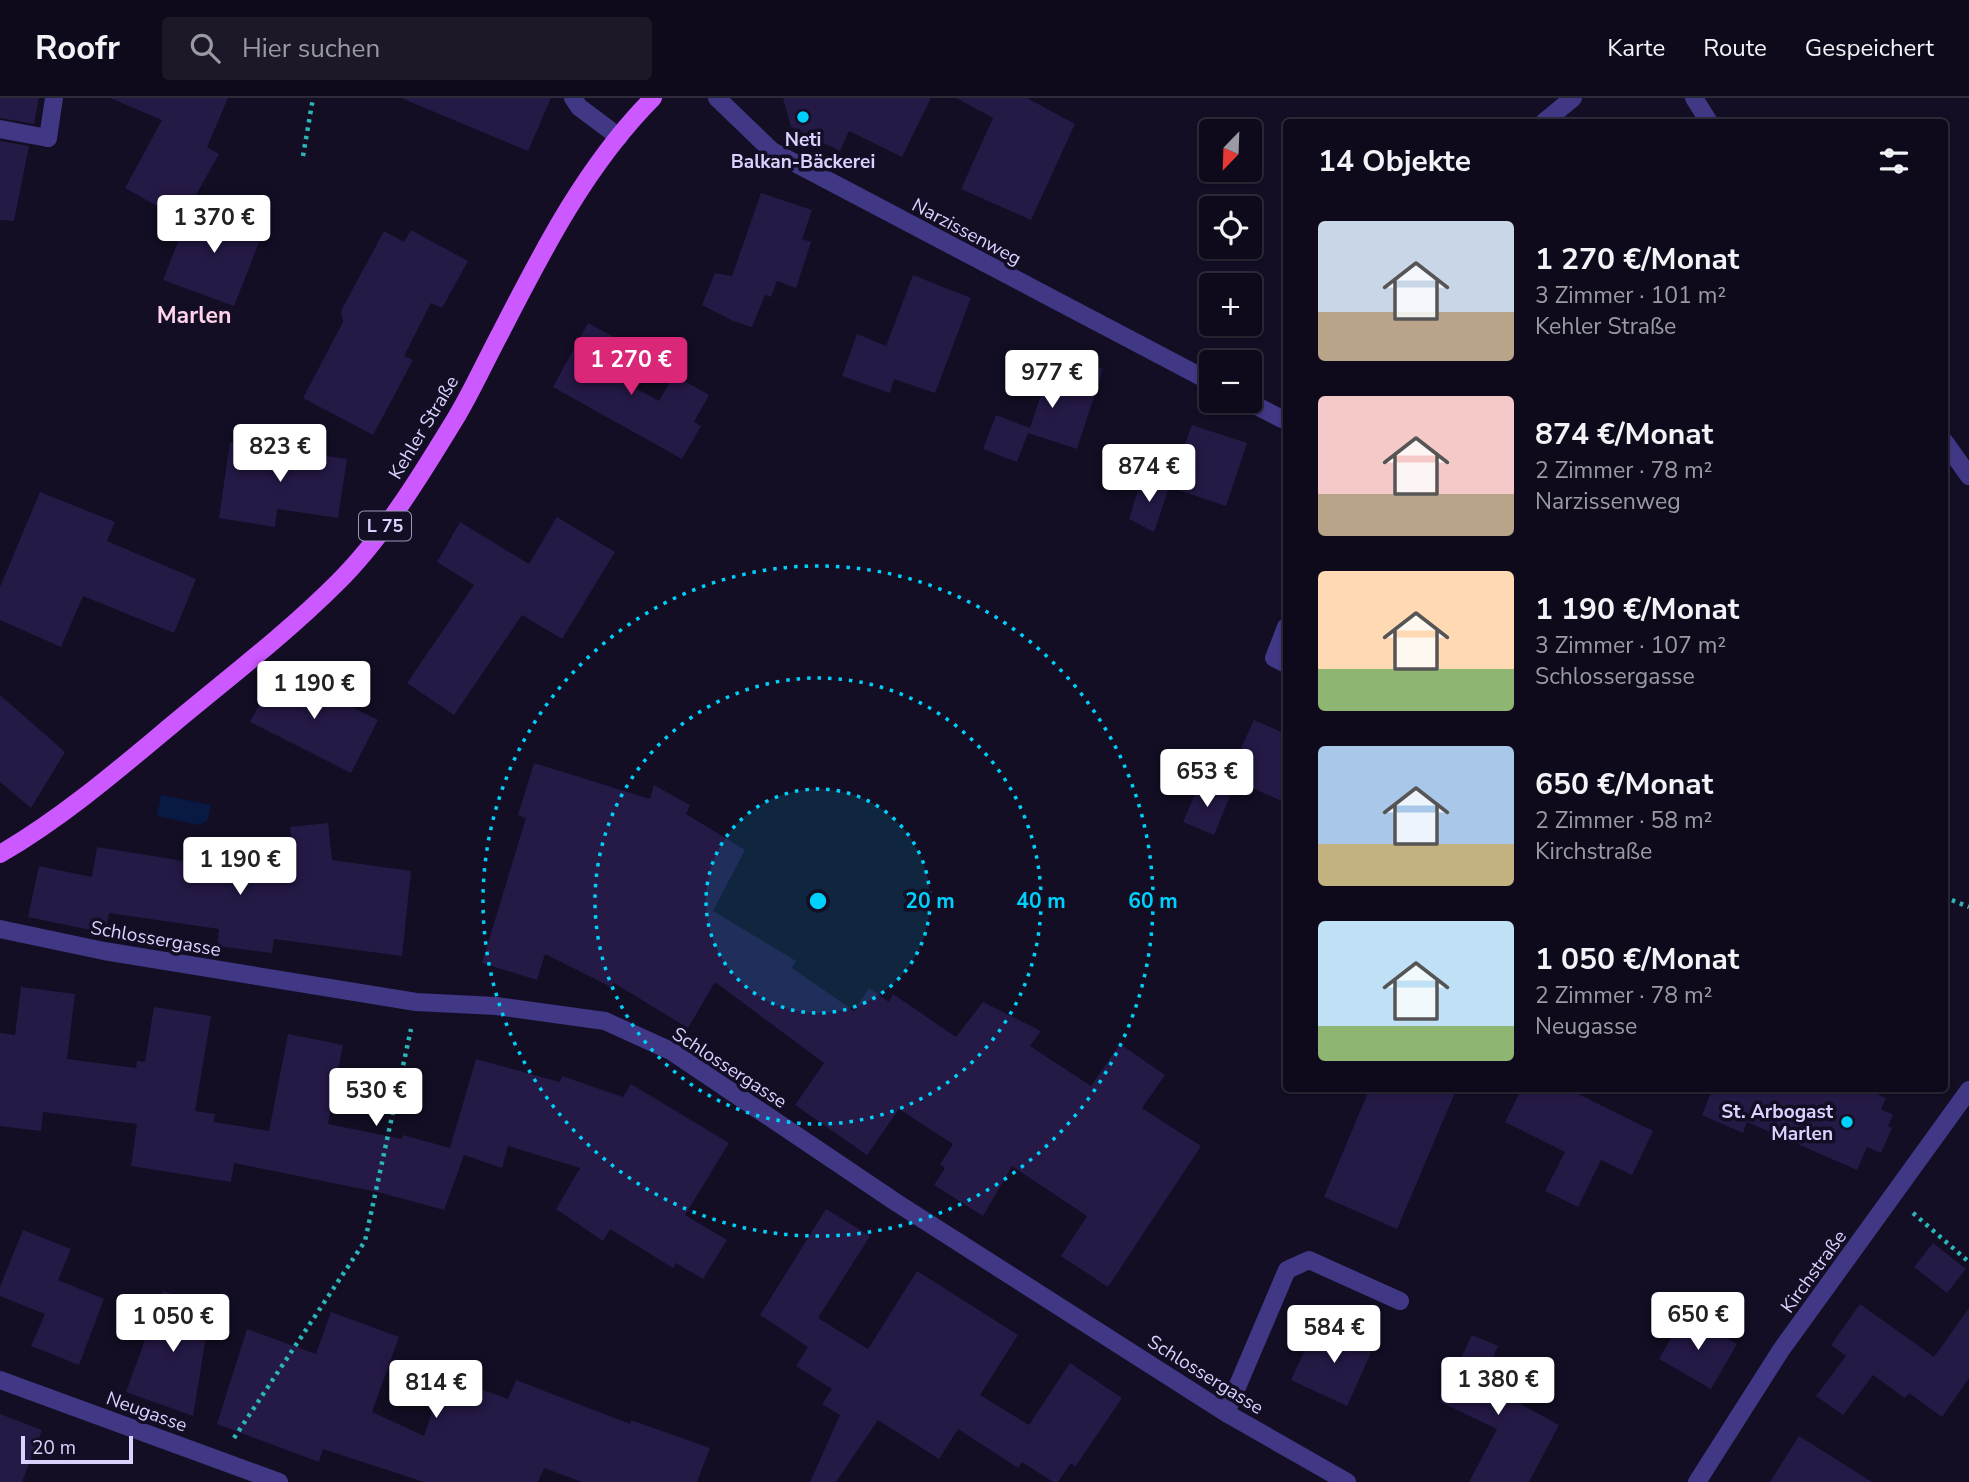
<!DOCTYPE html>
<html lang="de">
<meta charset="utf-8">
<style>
:root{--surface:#0e0a1b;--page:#1c1828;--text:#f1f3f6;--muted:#9b9aa3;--line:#2e2b3a;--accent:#db2777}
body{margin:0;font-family:"Nunito Sans",sans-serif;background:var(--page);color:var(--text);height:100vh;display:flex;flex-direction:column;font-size:26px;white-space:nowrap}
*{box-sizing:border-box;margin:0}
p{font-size:23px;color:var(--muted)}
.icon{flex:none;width:38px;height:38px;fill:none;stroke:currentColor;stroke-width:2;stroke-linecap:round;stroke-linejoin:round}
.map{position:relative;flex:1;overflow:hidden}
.drawer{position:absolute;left:1283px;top:21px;width:665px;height:973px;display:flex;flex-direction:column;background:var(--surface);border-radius:7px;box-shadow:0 2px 5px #0004,0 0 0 2px var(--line)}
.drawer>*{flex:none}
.needle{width:46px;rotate:203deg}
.fabs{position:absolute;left:1199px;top:21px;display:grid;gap:14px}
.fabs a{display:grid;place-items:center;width:63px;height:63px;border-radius:7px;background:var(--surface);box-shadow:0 2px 5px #0004,0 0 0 2px var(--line);font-size:35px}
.scale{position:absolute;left:21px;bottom:18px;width:112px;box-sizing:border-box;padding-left:7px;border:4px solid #dad1ff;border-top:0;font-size:19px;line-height:24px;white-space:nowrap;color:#dad1ff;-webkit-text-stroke:5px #130e24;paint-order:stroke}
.price{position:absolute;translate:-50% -60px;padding:0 16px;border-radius:7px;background:#fff;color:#222;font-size:23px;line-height:46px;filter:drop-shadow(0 2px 4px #0008)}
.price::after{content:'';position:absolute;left:50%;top:42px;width:21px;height:16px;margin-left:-10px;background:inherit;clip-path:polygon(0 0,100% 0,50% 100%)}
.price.selected{background:var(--accent);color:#fff}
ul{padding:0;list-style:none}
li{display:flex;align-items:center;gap:21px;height:175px;padding:0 35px}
li span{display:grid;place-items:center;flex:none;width:196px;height:140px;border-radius:7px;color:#555}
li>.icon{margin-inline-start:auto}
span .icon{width:84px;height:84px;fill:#fffc;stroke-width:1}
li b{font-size:30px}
h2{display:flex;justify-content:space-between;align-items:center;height:84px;padding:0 35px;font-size:30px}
header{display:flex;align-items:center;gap:42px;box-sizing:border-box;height:98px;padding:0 35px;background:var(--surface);border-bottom:2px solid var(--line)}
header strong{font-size:33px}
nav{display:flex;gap:38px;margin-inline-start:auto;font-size:24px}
.search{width:490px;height:63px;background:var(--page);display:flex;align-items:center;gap:18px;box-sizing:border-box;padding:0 24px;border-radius:7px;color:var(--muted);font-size:26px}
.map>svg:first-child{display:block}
.water{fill:#081943}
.building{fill:#251946}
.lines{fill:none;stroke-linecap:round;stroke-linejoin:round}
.path{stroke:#2bb7b9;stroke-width:4.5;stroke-dasharray:3.5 5;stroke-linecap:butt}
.lane{stroke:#403785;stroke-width:18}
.street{stroke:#403785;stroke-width:18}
.primary{stroke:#cc58ff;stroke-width:18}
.ring{fill:none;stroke:#00d1fc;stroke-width:3.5;stroke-dasharray:3.5 7}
.poi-dot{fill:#00d1fc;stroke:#130e24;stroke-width:2.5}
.labels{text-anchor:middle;stroke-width:7;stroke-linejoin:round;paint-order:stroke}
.shield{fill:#130e24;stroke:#9e96bd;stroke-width:2}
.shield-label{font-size:18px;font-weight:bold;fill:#dad1ff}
.poi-label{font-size:19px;font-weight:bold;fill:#dad1ff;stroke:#130e24}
.street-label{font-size:19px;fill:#dad1ff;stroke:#130e24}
.quarter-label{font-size:23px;font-weight:bold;fill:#ffd3ec;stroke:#130e24}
.centre{fill:#00d1fc;stroke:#130e24;stroke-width:3.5}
.ring-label{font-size:21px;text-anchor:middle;font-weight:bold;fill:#00d1fc;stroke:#130e24;stroke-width:7;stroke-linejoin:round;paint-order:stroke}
</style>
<header>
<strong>Roofr</strong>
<div class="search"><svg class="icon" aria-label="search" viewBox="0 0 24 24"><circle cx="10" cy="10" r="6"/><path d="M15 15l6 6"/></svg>Hier suchen</div>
<nav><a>Karte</a><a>Route</a><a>Gespeichert</a></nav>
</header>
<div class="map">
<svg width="1969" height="1384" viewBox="0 0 1969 1384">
<rect width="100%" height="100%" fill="#130e24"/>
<!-- water -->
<path class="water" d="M161,697L211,707L207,723L198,727L157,718Z"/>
<!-- building -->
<path class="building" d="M0,0H39L34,26L0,20Z
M110,0H228L207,49L219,56L182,122L125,90L162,22Z
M401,0H551L528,53Z
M783,0H931L902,59L849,33L840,53L791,29Z
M956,0H1027L1075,26L1031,122L961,91L993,20Z
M0,43L29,48L14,123L0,122Z
M761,95L812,112L802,141L811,144L796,190L777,183L771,199L765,197L752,229L733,223L702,207L715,175L732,178Z
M193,106L264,132L234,208L163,182Z
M411,132L468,163L442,210L431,205L404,258L413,262L373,337L303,300L343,224L341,213L384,133L404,144Z
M913,177L971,200L935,295L894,281L890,295L842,278L857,236L886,248Z
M588,225L614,239L597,269L659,303L674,277L709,297L694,324L701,328L682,361L553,289Z
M1055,255L1103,271L1077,351L1028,335L1017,364L983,351L996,317L1030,330Z
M1192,327L1247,345L1226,408L1169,389Z
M230,344L347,361L338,420L277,411L275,429L219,420Z
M1142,380L1169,389L1154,434L1129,421Z
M40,394L115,424L107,443L196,481L174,535L83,498L61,549L0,522V489Z
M557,419L615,454L562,541L522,517L454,617L407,585L474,487L437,464L460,424L529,466Z
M278,571L378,622L351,675L250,624Z
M0,597L65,654L31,710L0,684Z
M1254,622L1286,636V705L1228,679Z
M534,665L650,701L654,687L690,707L686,716L745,752L713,813L796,863L792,870L854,913L869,890L889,904L893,896L956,939L983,904L1041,933L1030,948L1091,988L1120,946L1165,977L1142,1010L1201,1048L1108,1189L1061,1158L1087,1118L1012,1068L983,1118L934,1087L945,1070L940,1066L953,1046L899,1011L867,1057L795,1007L824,965L715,884L688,930L614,885L611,889L545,856L537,882L482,865L526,720L518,717Z
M1200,685L1230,698L1214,737L1183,724Z
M328,725L332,762L411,773L402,858L274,841L272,855L217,848L219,831L109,815L105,835L28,819L39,768L92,779L97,749L227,770L229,763L295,771L290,729Z
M21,889L75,896L67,961L136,970L137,963L145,964L154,909L211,918L195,1013L215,1016L214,1024L269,1033L288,936L343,947L328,1026L402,1041L403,1037L450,1050L476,961L560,984L562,978L623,999L631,986L729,1045L685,1117L727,1142L703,1181L676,1165L673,1170L610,1131L603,1143L556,1111L580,1070L508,1048L502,1070L464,1057L444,1112L382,1095L234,1065L231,1084L131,1068L137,1026L43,1014L41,1033L0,1028V935L15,937Z
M1370,990H1457L1397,1131L1324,1099Z
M1522,990H1566L1653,1033L1632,1077L1601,1062L1578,1109L1545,1093L1565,1054L1505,1024Z
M1713,990H1864L1886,1000L1881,1011L1893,1017L1888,1028L1892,1030L1881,1055L1867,1049L1857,1072L1747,1024L1743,1035L1702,1017Z
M826,1111L870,1138L818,1220L868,1251L917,1173L1018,1237L980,1297L1029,1327L1070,1265L1122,1300L1075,1369L1071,1365L1058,1384H1053L1022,1364L1018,1370L958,1331L939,1361L878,1322L836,1384H810L840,1317L822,1306L832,1291L796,1268L808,1249L760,1217Z
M23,1132L71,1151L58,1182L104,1201L79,1267L31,1248L45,1216L0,1198V1189Z
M1933,1145L1966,1171L1947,1195L1914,1169Z
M163,1193L211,1209L193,1318L126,1294Z
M1860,1206L1934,1259L1969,1210V1280L1942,1319L1909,1295L1905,1300L1873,1277L1843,1317L1816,1298L1846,1258L1831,1247Z
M331,1214L399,1239L372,1314L424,1338L444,1278L508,1301L516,1282L630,1326L631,1322L710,1350L697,1384H582L544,1370L538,1384H424L323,1351L319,1364L217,1326L247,1231L316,1256Z
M1685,1216L1737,1246L1711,1291L1659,1261Z
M1335,1227L1375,1246L1347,1308L1291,1282L1311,1239L1326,1246Z
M1472,1237L1498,1248L1488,1270L1519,1284L1513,1302L1559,1327L1529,1384H1469L1497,1331L1440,1304Z
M0,1316L42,1332L22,1384H0Z
M1799,1338L1872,1384H1770Z"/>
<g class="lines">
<!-- path -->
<path class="path" d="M303,58L313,0
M1944,799L1969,809
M1913,1115L1969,1164
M234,1340L365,1143L411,931"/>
<!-- lane -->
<path class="lane" d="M573,0L579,9L619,39
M0,31L48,40
M1226,1315L1287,1172L1309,1162L1400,1203"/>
<!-- street -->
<path class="street" d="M717,0L772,53L1211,284
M1694,0L1709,24
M1544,24L1573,0
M48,40L54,0
M1247,303L1286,323
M1944,343L1969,378
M1286,529L1274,560L1286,566
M0,831L104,853L416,904L496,908L605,923L671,953L897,1105L1226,1315L1347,1384
M0,1282L279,1384
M1697,1384L1781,1252L1969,992"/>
<!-- primary -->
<path class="primary" d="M0,756C62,720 118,672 173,626C228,580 286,536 337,485C383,440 423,374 457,318C473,291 486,262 501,234C543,152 587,66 653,0"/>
</g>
<!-- distance rings -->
<circle cx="818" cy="803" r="112" fill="#00d1fc" fill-opacity=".12"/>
<g class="ring">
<circle cx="818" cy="803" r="112"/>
<circle cx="818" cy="803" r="223"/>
<circle cx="818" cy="803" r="335"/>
</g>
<!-- markers -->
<g class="poi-dot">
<circle cx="803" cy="19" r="7"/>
<circle cx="1847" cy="1024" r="7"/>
</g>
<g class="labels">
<!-- shield labels -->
<rect class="shield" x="359" y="413.5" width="52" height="29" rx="5"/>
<g class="shield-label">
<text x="385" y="434">L 75</text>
</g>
<!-- poi labels -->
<g class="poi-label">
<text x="803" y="48">Neti<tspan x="803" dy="22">Balkan-Bäckerei</tspan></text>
<text x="1833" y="1020" text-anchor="end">St. Arbogast<tspan x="1833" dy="22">Marlen</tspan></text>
</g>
<!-- street labels -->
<g class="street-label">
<text transform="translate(967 133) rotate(28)" y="7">Narzissenweg</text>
<text transform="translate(423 329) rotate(-59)" y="7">Kehler Straße</text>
<text transform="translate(156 840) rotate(10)" y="7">Schlossergasse</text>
<text transform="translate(730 969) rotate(33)" y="7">Schlossergasse</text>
<text transform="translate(1813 1173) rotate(-54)" y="7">Kirchstraße</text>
<text transform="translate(1206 1276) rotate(32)" y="7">Schlossergasse</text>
<text transform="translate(147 1313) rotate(20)" y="7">Neugasse</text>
</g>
<!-- quarter labels -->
<g class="quarter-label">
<text x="194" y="225">Marlen</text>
</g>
</g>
<circle cx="818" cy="803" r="10" class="centre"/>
<g class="ring-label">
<text x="930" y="810">20 m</text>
<text x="1041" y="810">40 m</text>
<text x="1153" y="810">60 m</text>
</g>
</svg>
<div class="fabs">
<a><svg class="needle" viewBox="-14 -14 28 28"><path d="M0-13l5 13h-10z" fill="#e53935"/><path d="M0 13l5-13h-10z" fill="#9b9aa3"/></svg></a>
<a><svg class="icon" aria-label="locate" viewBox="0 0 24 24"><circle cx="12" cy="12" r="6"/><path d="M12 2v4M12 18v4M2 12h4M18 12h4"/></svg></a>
<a>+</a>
<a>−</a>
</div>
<div class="scale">20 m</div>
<b class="price" style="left:214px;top:157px">1 370 €</b>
<b class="price selected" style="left:631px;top:299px">1 270 €</b>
<b class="price" style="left:1052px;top:312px">977 €</b>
<b class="price" style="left:280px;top:386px">823 €</b>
<b class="price" style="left:1149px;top:406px">874 €</b>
<b class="price" style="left:314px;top:623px">1 190 €</b>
<b class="price" style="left:1207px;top:711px">653 €</b>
<b class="price" style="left:240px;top:799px">1 190 €</b>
<b class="price" style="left:376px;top:1030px">530 €</b>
<b class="price" style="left:1698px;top:1254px">650 €</b>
<b class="price" style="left:173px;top:1256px">1 050 €</b>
<b class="price" style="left:1334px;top:1267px">584 €</b>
<b class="price" style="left:1498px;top:1319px">1 380 €</b>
<b class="price" style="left:436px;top:1322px">814 €</b>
<section class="drawer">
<h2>14 Objekte<svg class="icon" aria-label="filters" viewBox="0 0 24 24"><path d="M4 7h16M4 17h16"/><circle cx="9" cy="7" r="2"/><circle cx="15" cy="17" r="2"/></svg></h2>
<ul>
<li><span style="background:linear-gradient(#c9d6e8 65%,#b9a48a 0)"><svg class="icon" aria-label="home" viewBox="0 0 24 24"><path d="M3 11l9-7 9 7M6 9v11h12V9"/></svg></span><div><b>1 270 €/Monat</b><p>3 Zimmer · 101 m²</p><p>Kehler Straße</p></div></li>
<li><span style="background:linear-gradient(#f6c9c9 70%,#b9a48a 0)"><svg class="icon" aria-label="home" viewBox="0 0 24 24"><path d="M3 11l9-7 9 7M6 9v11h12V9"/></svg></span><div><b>874 €/Monat</b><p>2 Zimmer · 78 m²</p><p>Narzissenweg</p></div></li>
<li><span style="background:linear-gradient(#ffd9b3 70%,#8fb573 0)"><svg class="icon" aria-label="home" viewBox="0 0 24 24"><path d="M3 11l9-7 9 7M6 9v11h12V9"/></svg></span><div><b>1 190 €/Monat</b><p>3 Zimmer · 107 m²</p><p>Schlossergasse</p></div></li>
<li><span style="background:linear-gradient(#a9c7e8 70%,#c2b280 0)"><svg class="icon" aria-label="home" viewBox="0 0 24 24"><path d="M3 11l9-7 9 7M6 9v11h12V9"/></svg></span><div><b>650 €/Monat</b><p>2 Zimmer · 58 m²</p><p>Kirchstraße</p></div></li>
<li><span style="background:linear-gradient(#bfe0f5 75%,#8fb573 0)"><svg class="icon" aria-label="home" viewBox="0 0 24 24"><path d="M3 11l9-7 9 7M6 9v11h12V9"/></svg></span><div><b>1 050 €/Monat</b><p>2 Zimmer · 78 m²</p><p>Neugasse</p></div></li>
</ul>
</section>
</div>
